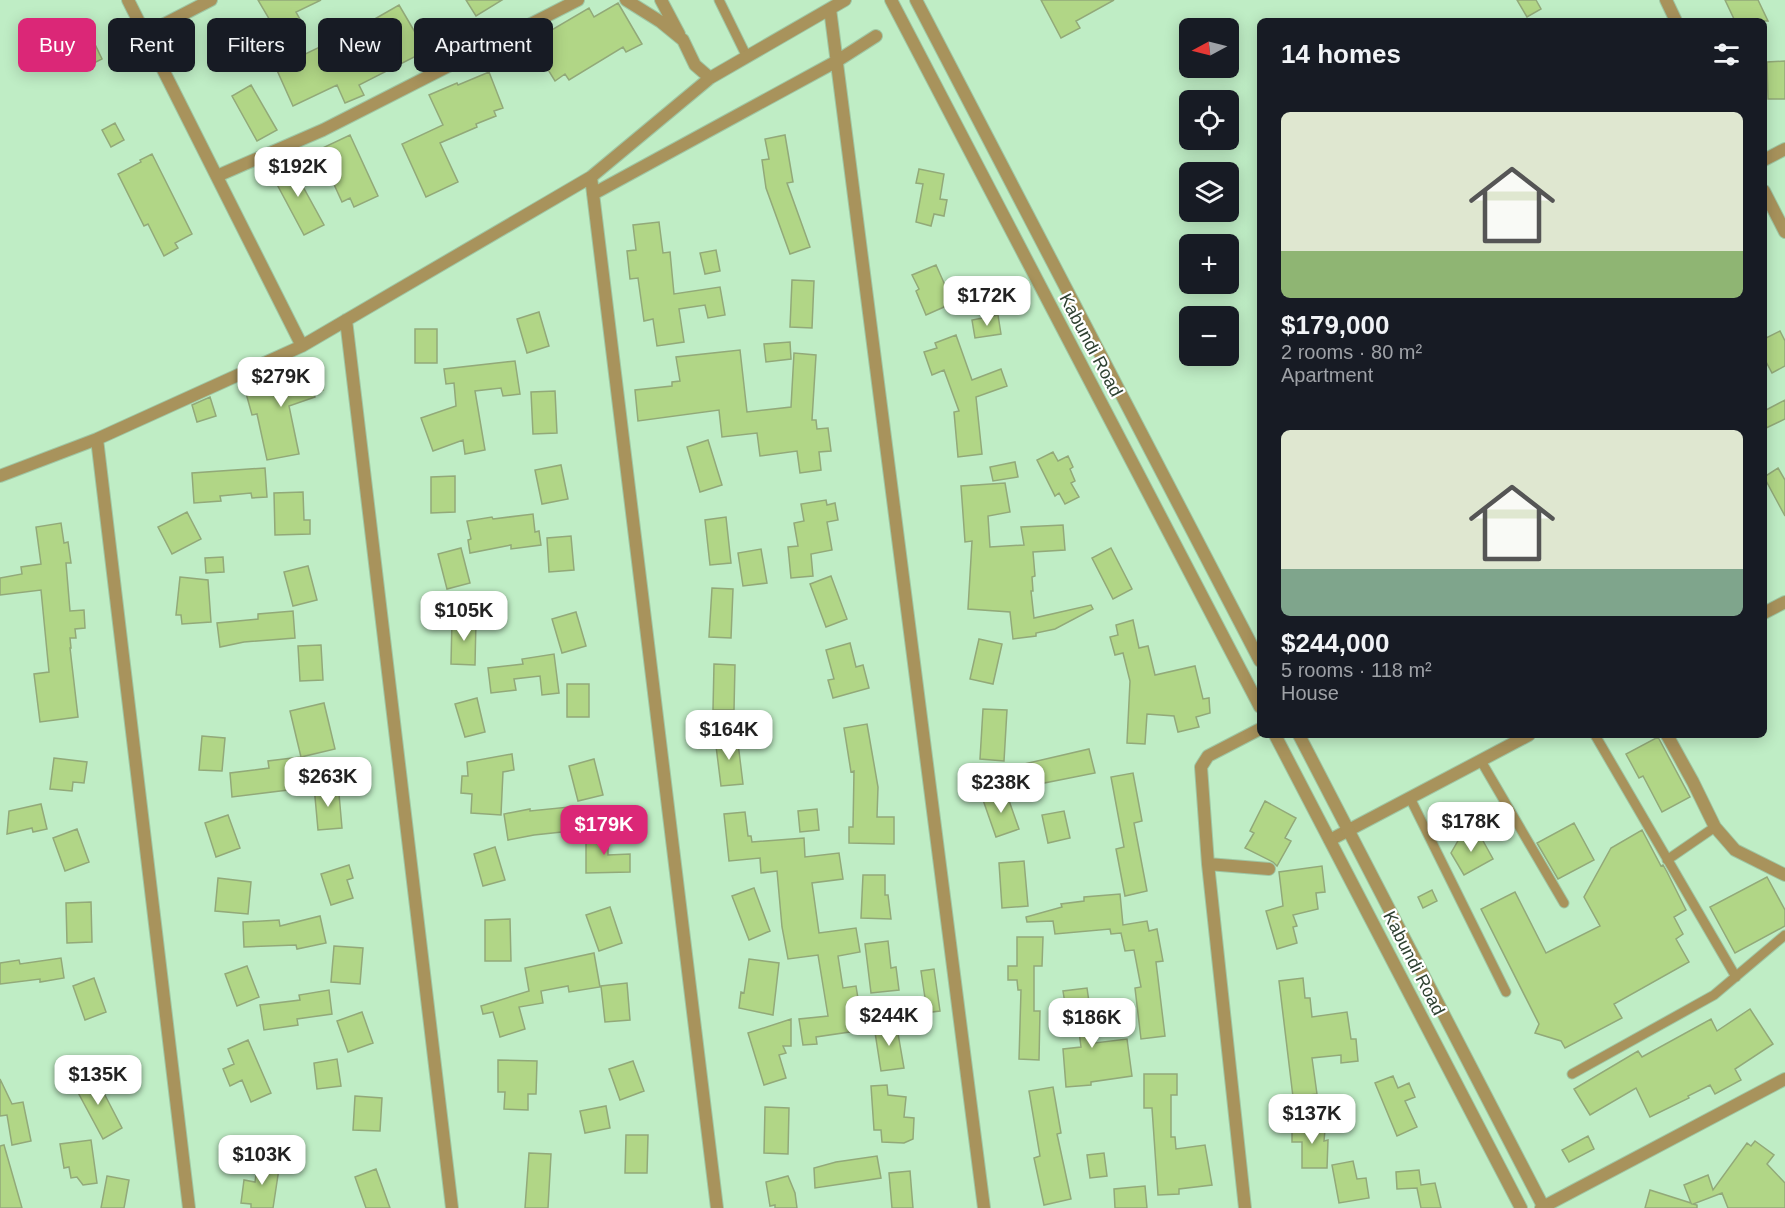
<!DOCTYPE html>
<meta charset="utf-8">
<style>
:root{--surface:#171b24;--page:#242831;--text:#f1f3f6;--muted:#9ea1a6;--accent:#db2777}
body{margin:0;font-family:Helvetica,sans-serif;background:var(--page);color:var(--text);height:100vh;display:flex;flex-direction:column;font-size:22px;white-space:nowrap}
*{box-sizing:border-box;margin:0}
p{font-size:20px;color:var(--muted)}
.icon{flex:none;width:33px;height:33px;fill:none;stroke:currentColor;stroke-width:2;stroke-linecap:round;stroke-linejoin:round}
.map{position:relative;flex:1;overflow:hidden}
.panel{position:absolute;left:1257px;top:18px;width:510px;height:720px;display:flex;flex-direction:column;background:var(--surface);border-radius:9px;box-shadow:0 3px 15px #0003}
.panel>*{flex:none}
.banner{position:absolute;left:18px;top:18px;width:570px;height:54px;display:flex;gap:12px}
.needle{width:39px;rotate:263deg}
.tools{position:absolute;left:1179px;top:18px;display:grid;gap:12px}
.tools a{display:grid;place-items:center;width:60px;height:60px;border-radius:9px;background:var(--surface);box-shadow:0 3px 15px #0003;font-size:30px}
.price{position:absolute;translate:-50% -51px;padding:0 14px;border-radius:12px;background:#fff;color:#222;font-size:20px;line-height:39px;filter:drop-shadow(0 2px 3px #0008)}
.price::after{content:'';position:absolute;left:50%;top:36px;width:18px;height:14px;margin-left:-9px;background:inherit;clip-path:polygon(0 0,100% 0,50% 100%)}
.price.on{background:var(--accent);color:#fff}
ul{padding:0;list-style:none}
li{display:grid;align-content:center;gap:12px;height:318px;padding:0 24px}
li span{display:grid;place-items:center;height:186px;border-radius:9px;color:#555}
li>.icon{margin-inline-start:auto}
span .icon{width:108px;height:108px;fill:#fffc;stroke-width:1}
li b{font-size:26px}
h2{display:flex;justify-content:space-between;align-items:center;height:72px;padding:0 24px;font-size:26px}
.chip{padding:0 21px;border-radius:9px;background:var(--surface);box-shadow:0 3px 15px #0003;font-size:21px;line-height:54px}
.chip.on{background:var(--accent);color:#fff}
.map>svg:first-child{display:block}
.building{fill:#b1d686;stroke:#92a979;stroke-width:1.5}
.lines{fill:none;stroke-linecap:round;stroke-linejoin:round}
.service-casing{stroke:#9fc7a4;stroke-width:11}
.minor-casing{stroke:#9fc7a4;stroke-width:14}
.tertiary-casing{stroke:#9fc7a4;stroke-width:14}
.service{stroke:#a8935c;stroke-width:9}
.minor{stroke:#a8935c;stroke-width:12}
.tertiary{stroke:#a8935c;stroke-width:12}
.labels{text-anchor:middle;stroke-width:4.5;stroke-linejoin:round;paint-order:stroke}
.street-label{font-size:18px;fill:#2e4131;stroke:#fff}
</style>
<div class="map">
<svg width="1785" height="1208" viewBox="0 0 1785 1208">
<rect width="100%" height="100%" fill="#bfedc5"/>
<!-- building -->
<path class="building" d="M258,0H321L296,12L301,21L278,34Z
M466,0H502L476,16Z
M1041,0H1114L1076,21L1080,28L1061,38Z
M1517,0H1536L1541,9L1527,17Z
M1725,0H1758L1768,21H1735Z
M618,3L642,44L626,52L623,47L569,80L565,74L555,81L547,68L544,70L533,53L536,51L529,39L543,30L545,34L589,8L594,17Z
M399,5L426,51L359,85L364,95L345,103L337,85L293,106L276,68L320,47L319,45L373,20Z
M91,36L102,59L86,67L74,45Z
M1785,61V99H1768L1767,62Z
M489,72L503,108L494,111L496,116L476,124L477,127L440,143L458,182L426,197L402,144L443,125L429,95L457,83L458,85Z
M251,85L277,130L257,141L232,96Z
M115,123L124,140L111,147L102,130Z
M350,135L378,196L354,207L350,198L342,202L327,169L323,171L314,152Z
M785,135L793,182L787,183L810,247L790,254L766,188L762,160L769,159L765,139Z
M152,154L192,234L175,243L178,248L164,256L148,224L144,226L118,174L141,162L140,160Z
M295,162L305,181L301,183L324,225L304,235L272,175Z
M919,169L944,174L940,199L947,200L944,216L934,214L931,226L916,222L923,184L916,183Z
M659,222L663,253L670,252L674,294L720,287L725,315L708,318L705,305L679,309L684,342L657,346L653,319L644,321L638,278L630,279L627,251L636,250L633,225Z
M716,250L720,271L705,274L700,253Z
M936,265L953,303L926,315L916,291L919,289L912,275Z
M792,280L814,281L812,328L790,327Z
M539,312L549,346L527,353L517,319Z
M998,315L1001,334L975,338L972,320Z
M415,329H437V363H415Z
M1780,331L1785,341V366L1772,373L1764,358V339Z
M956,335L972,380L1001,369L1007,386L976,397L982,454L958,457L954,412L959,411L944,370L932,375L924,352L937,348L935,343Z
M790,342L791,359L766,362L764,344Z
M740,350L747,412L791,407L794,353L816,355L812,420H816L817,429L828,428L831,451L819,452L821,470L800,473L797,451L760,456L757,433L722,437L719,410L638,421L635,390L672,386V382L680,381L676,357Z
M515,361L520,394L503,396L501,388L475,391L485,450L465,454L463,440L433,451L421,418L456,406L454,383L446,384L444,369Z
M314,364L323,390L314,393L315,397L289,406L299,454L267,460L257,414L252,415L244,386L291,373Z
M555,391L557,433L533,434L531,392Z
M210,397L216,416L197,422L192,405Z
M1785,400V419L1764,429V411Z
M708,440L722,485L700,492L687,447Z
M1053,452L1058,461L1068,456L1073,467L1070,469L1075,481L1071,483L1079,497L1065,504L1059,493L1055,496L1037,460Z
M1015,462L1018,477L993,481L990,467Z
M561,465L568,499L542,504L535,470Z
M265,468L267,497L252,498L251,493L220,496L221,501L194,503L192,473Z
M1778,468L1785,480V516L1764,477Z
M455,476V512L431,513V477Z
M1005,483L1010,512L988,516L990,547L1024,545L1021,527L1063,525L1065,550L1033,552L1035,576L1032,577L1033,591H1031L1034,618L1091,605L1093,609L1055,629L1036,633V636L1013,639L1010,612L968,609L972,541L965,542L961,486Z
M303,492L304,520H310V534L275,535L274,493Z
M826,500L827,505L835,503L838,520L827,522L832,550L811,554L813,576L791,578L788,547L798,546L794,523L804,521L801,504Z
M187,512L201,539L172,554L158,527Z
M533,514L535,532L539,531L541,545L511,549V545L470,553L468,540L471,539L467,521L492,517L493,519Z
M726,517L731,563L710,565L705,520Z
M61,523L64,543L68,542L71,563H66L70,611L84,610L85,628L75,629L76,638H70L71,648H70L78,717L40,722L34,674L49,672L41,590L0,595V578L22,574L21,567L41,564L36,527Z
M571,536L574,570L549,572L547,538Z
M461,548L470,583L447,589L438,554Z
M1111,548L1132,589L1113,599L1092,558Z
M761,549L767,583L743,586L738,553Z
M223,557L224,572L206,573L205,558Z
M308,566L317,600L293,606L284,572Z
M831,576L847,619L826,627L810,584Z
M180,577L208,580L211,622L182,624L181,615H176Z
M712,588L733,589L731,638L709,637Z
M293,611L295,638L244,642L220,647L217,623L258,619V614Z
M576,612L586,646L562,653L552,619Z
M452,619L476,620L475,665L451,664Z
M1133,620L1139,648L1148,646L1155,675L1195,666L1203,699L1209,698L1210,713L1196,717L1199,727L1178,732L1174,716L1147,714L1145,744L1127,743L1130,681L1123,653L1115,655L1110,637L1118,635L1116,625Z
M979,639L1002,644L993,684L970,679Z
M850,643L856,667L863,665L869,688L833,698L828,680L834,679L826,650Z
M321,645L323,680L300,681L298,646Z
M554,654L559,693L542,695L540,676L514,679L516,690L491,693L488,668L523,664L522,659Z
M714,664L735,665L734,710H713Z
M567,684H589V717H567Z
M477,698L485,732L465,737L455,704Z
M324,703L335,749L301,757L290,711Z
M983,709L1007,710L1004,761L980,759Z
M867,724L878,787L877,817H894V844L849,843V827H853L854,771L851,772L844,728Z
M737,735L743,784L721,786L715,738Z
M202,736L225,738L222,771L199,770Z
M1658,737L1690,797L1662,812L1643,776L1639,778L1626,754Z
M1089,749L1095,773L1029,786L1024,764Z
M512,754L514,770L503,772L501,815L471,813L472,794L461,793L462,776H468L467,762Z
M300,757L304,788L232,797L230,773L269,768L268,761Z
M54,758L87,762L84,783L73,782L72,791L50,789Z
M594,759L603,795L578,801L569,766Z
M1133,773L1142,821L1134,823L1147,891L1125,896L1116,849L1124,847L1111,777Z
M332,785L333,795L339,794L342,828L318,830L314,786Z
M1006,792L1019,829L996,837L983,800Z
M1265,801L1296,818L1285,838L1291,841L1277,866L1273,862L1245,848L1254,833L1250,831Z
M41,804L47,829L33,832L32,828L7,834L9,811Z
M569,807L571,831L534,835L508,840L504,814L530,809V811Z
M817,809L819,830L800,832L798,811Z
M1064,811L1070,838L1048,843L1042,815Z
M745,812L748,836H751L752,842L804,838L805,857L839,853L843,879L812,883L819,933L856,928L860,952L838,956L843,988L856,986L863,1030L816,1037L817,1044L803,1045L799,1019L828,1016L818,955L788,959L782,927L777,871L761,873L760,858L729,861L724,814Z
M228,815L240,848L216,857L205,823Z
M1574,823L1594,860L1558,879L1537,843Z
M77,829L89,862L65,871L53,838Z
M1477,830L1493,859L1464,875L1451,853L1459,839Z
M1642,830L1661,866L1663,865L1667,872L1686,910L1674,917L1683,934L1676,939L1689,962L1614,1004L1622,1018L1565,1048L1561,1041L1535,1033L1539,1024L1481,909L1515,892L1546,953L1600,926L1584,897L1611,848Z
M586,832H608V855L630,854V872L586,873Z
M495,847L505,880L483,886L474,854Z
M1024,861L1028,906L1002,908L999,863Z
M349,865L353,878L347,880L353,898L331,905L321,874Z
M1322,866L1325,892L1316,893L1318,909L1293,915L1297,926L1293,927L1297,943L1277,949L1266,911L1283,906L1279,872Z
M863,875H885V895H888L891,919L861,918Z
M1767,877L1785,910V926L1735,953L1710,907Z
M218,878L251,882L248,914L215,911Z
M754,888L770,931L749,940L732,896Z
M1432,890L1437,901L1423,908L1418,897Z
M1120,894L1123,925L1147,921L1149,931L1157,929L1163,961L1156,962L1165,1036L1141,1039L1135,988L1141,987L1134,950L1125,951L1121,933L1111,934L1110,929L1055,934L1053,921L1027,922L1026,917L1062,907L1061,904L1084,901V897Z
M91,902L92,942L67,943L66,903Z
M610,907L622,943L599,951L586,915Z
M320,916L326,943L297,949L296,945L244,947L243,922L279,920L280,926Z
M510,919L511,961H485V920Z
M1017,937H1043L1042,966H1034V1011H1040L1039,1060L1019,1059L1021,990H1018L1017,980H1008V966H1017Z
M888,941L891,968L896,967L899,990L871,993L865,944Z
M334,946L363,948L360,984L331,982Z
M594,953L600,987L569,992L568,986L541,991L543,1003L519,1007L525,1029L500,1037L493,1012L483,1014L481,1006L529,991L525,968Z
M61,958L64,978L40,982V979L0,984V963L19,960L20,964Z
M749,959L779,963L773,1015L739,1008L741,992L744,993Z
M247,966L259,997L237,1006L225,974Z
M934,969L940,1011L916,1014L915,999L925,998L921,971Z
M94,978L106,1012L85,1020L73,986Z
M1303,978L1305,998H1310L1312,1017L1347,1012L1351,1039H1356L1358,1061L1341,1063V1055L1312,1058L1317,1094L1293,1097L1279,981Z
M627,983L630,1020L605,1022L601,986Z
M1087,988L1095,1043L1127,1039L1132,1076L1091,1082V1085L1066,1087L1063,1049L1081,1047L1076,1008L1066,1010L1063,991Z
M329,990L332,1014L297,1019L298,1025L264,1030L260,1005L300,1000L299,995Z
M1750,1009L1773,1044L1735,1069L1741,1080L1715,1094L1710,1085L1688,1096L1689,1098L1650,1117L1636,1088L1590,1115L1574,1089L1638,1051L1642,1057L1711,1019L1717,1031Z
M362,1012L373,1043L348,1052L337,1021Z
M791,1019V1046H783L786,1053L779,1055L786,1078L764,1085L748,1033Z
M896,1022L904,1068L881,1071L874,1026Z
M248,1040L271,1093L251,1102L242,1080L230,1086L223,1069L234,1064L228,1049Z
M337,1059L341,1086L317,1089L314,1063Z
M498,1060L537,1061L536,1094H528V1110L504,1109L505,1092H498Z
M633,1061L644,1091L620,1100L609,1069Z
M94,1074L122,1128L103,1139L74,1085Z
M1144,1074H1177V1095H1171V1137H1175L1176,1149L1205,1145L1212,1185L1179,1189V1194L1158,1195L1152,1108H1144Z
M1393,1076L1398,1088L1409,1083L1415,1097L1405,1101L1417,1127L1397,1136L1375,1083Z
M0,1079L12,1104L23,1102L31,1141L12,1145L7,1115L0,1116Z
M887,1085L888,1095L906,1097L904,1117L914,1118L913,1139L904,1143L882,1142L881,1130H874L871,1086Z
M1053,1087L1061,1133L1057,1134L1071,1199L1044,1205L1034,1158L1040,1156L1029,1091Z
M355,1096L382,1098L380,1131L353,1130Z
M606,1106L610,1128L585,1133L580,1111Z
M765,1107L789,1108L788,1154L764,1153Z
M1302,1119H1317V1129L1325,1130L1324,1141L1328,1140L1327,1168H1302V1142H1292V1129H1302Z
M626,1135H648L647,1173H625Z
M1588,1136L1594,1149L1569,1162L1562,1150Z
M91,1140L97,1183L83,1185L77,1177L71,1178L69,1167L64,1168L60,1144Z
M1755,1141L1774,1155L1767,1164L1785,1183V1208H1728L1722,1193L1693,1204L1697,1205V1208H1645L1650,1190L1691,1203L1684,1185L1708,1175L1713,1190L1747,1143L1751,1146Z
M4,1145L22,1208H0V1146Z
M529,1153L551,1154L548,1208H525Z
M1104,1153L1107,1176L1090,1178L1087,1155Z
M877,1156L881,1178L815,1188L814,1168L836,1162Z
M258,1159L280,1162L273,1208H251V1204L241,1203L244,1180L255,1182Z
M1353,1161L1357,1179L1366,1178L1369,1198L1339,1203L1332,1165Z
M376,1169L390,1208H366L355,1177Z
M1419,1170L1421,1185L1435,1183L1441,1208H1421L1417,1188L1397,1189L1396,1172Z
M910,1171L913,1208H892L889,1173Z
M107,1176L129,1180L124,1208H101Z
M788,1176L795,1193L797,1208H775V1205L770,1206L766,1182Z
M1145,1186L1147,1208H1115L1114,1189Z"/>
<g class="lines">
<defs>
<path id="service" d="M719,0L747,57
M1595,735L1736,977
M1481,761L1564,903
M1410,798L1506,992
M1667,860L1715,827
M1572,1074L1714,995L1785,935"/>
<path id="minor" d="M128,0L302,346
M626,0L661,22L683,40L695,65L710,78
M661,0L679,34
M1666,0L1676,21
M830,9L984,1208
M145,34L211,0
M1764,160L1785,149
M217,176L323,130L578,0
M591,177L717,1208
M1764,191L1785,232
M593,194L837,61L876,36
M346,320L452,1208
M97,439L189,1208
M0,476L97,439L302,346L591,177L710,78L845,0
M1764,613L1785,602
M1667,735L1693,782L1715,827L1735,850L1785,875
M1330,840L1529,735
M1208,864L1269,869
M1245,1208L1208,864L1201,767L1208,756L1260,729
M1541,1208L1785,1079"/>
<path id="tertiary" d="M891,0L1260,707
M916,0L1260,661
M1275,735L1521,1208
M1299,735L1544,1208"/>
</defs>
<!-- service casing -->
<use href="#service" class="service-casing"/>
<!-- minor casing -->
<use href="#minor" class="minor-casing"/>
<!-- tertiary casing -->
<use href="#tertiary" class="tertiary-casing"/>
<!-- service -->
<use href="#service" class="service"/>
<!-- minor -->
<use href="#minor" class="minor"/>
<!-- tertiary -->
<use href="#tertiary" class="tertiary"/>
</g>
<g class="labels">
<!-- street labels -->
<g class="street-label">
<text transform="translate(1091 345) rotate(62)" y="6">Kabundi Road</text>
<text transform="translate(1414 963) rotate(63)" y="6">Kabundi Road</text>
</g>
</g>
</svg>
<div class="tools">
<a><svg class="needle" viewBox="-14 -14 28 28"><path d="M0-13l5 13h-10z" fill="#e53935"/><path d="M0 13l5-13h-10z" fill="#9ea1a6"/></svg></a>
<a><svg class="icon" aria-label="locate" viewBox="0 0 24 24"><circle cx="12" cy="12" r="6"/><path d="M12 2v4M12 18v4M2 12h4M18 12h4"/></svg></a>
<a><svg class="icon" aria-label="layers" viewBox="0 0 24 24"><path d="M12 4l9 5-9 5-9-5zM3 14l9 5 9-5"/></svg></a>
<a>+</a>
<a>−</a>
</div>
<b class="price" style="left:298px;top:198px">$192K</b>
<b class="price" style="left:987px;top:327px">$172K</b>
<b class="price" style="left:281px;top:408px">$279K</b>
<b class="price" style="left:464px;top:642px">$105K</b>
<b class="price" style="left:729px;top:761px">$164K</b>
<b class="price" style="left:328px;top:808px">$263K</b>
<b class="price" style="left:1001px;top:814px">$238K</b>
<b class="price" style="left:1471px;top:853px">$178K</b>
<b class="price on" style="left:604px;top:856px">$179K</b>
<b class="price" style="left:889px;top:1047px">$244K</b>
<b class="price" style="left:1092px;top:1049px">$186K</b>
<b class="price" style="left:98px;top:1106px">$135K</b>
<b class="price" style="left:1312px;top:1145px">$137K</b>
<b class="price" style="left:262px;top:1186px">$103K</b>
<div class="banner">
<a class="chip on">Buy</a>
<a class="chip">Rent</a>
<a class="chip">Filters</a>
<a class="chip">New</a>
<a class="chip">Apartment</a>
</div>
<section class="panel">
<h2>14 homes<svg class="icon" aria-label="filters" viewBox="0 0 24 24"><path d="M4 7h16M4 17h16"/><circle cx="9" cy="7" r="2"/><circle cx="15" cy="17" r="2"/></svg></h2>
<ul>
<li><span style="background:linear-gradient(#dfe7d0 75%,#8fb573 0)"><svg class="icon" aria-label="home" viewBox="0 0 24 24"><path d="M3 11l9-7 9 7M6 9v11h12V9"/></svg></span><div><b>$179,000</b><p>2 rooms · 80 m²</p><p>Apartment</p></div></li>
<li><span style="background:linear-gradient(#dfe7d0 75%,#7fa58c 0)"><svg class="icon" aria-label="home" viewBox="0 0 24 24"><path d="M3 11l9-7 9 7M6 9v11h12V9"/></svg></span><div><b>$244,000</b><p>5 rooms · 118 m²</p><p>House</p></div></li>
</ul>
</section>
</div>
